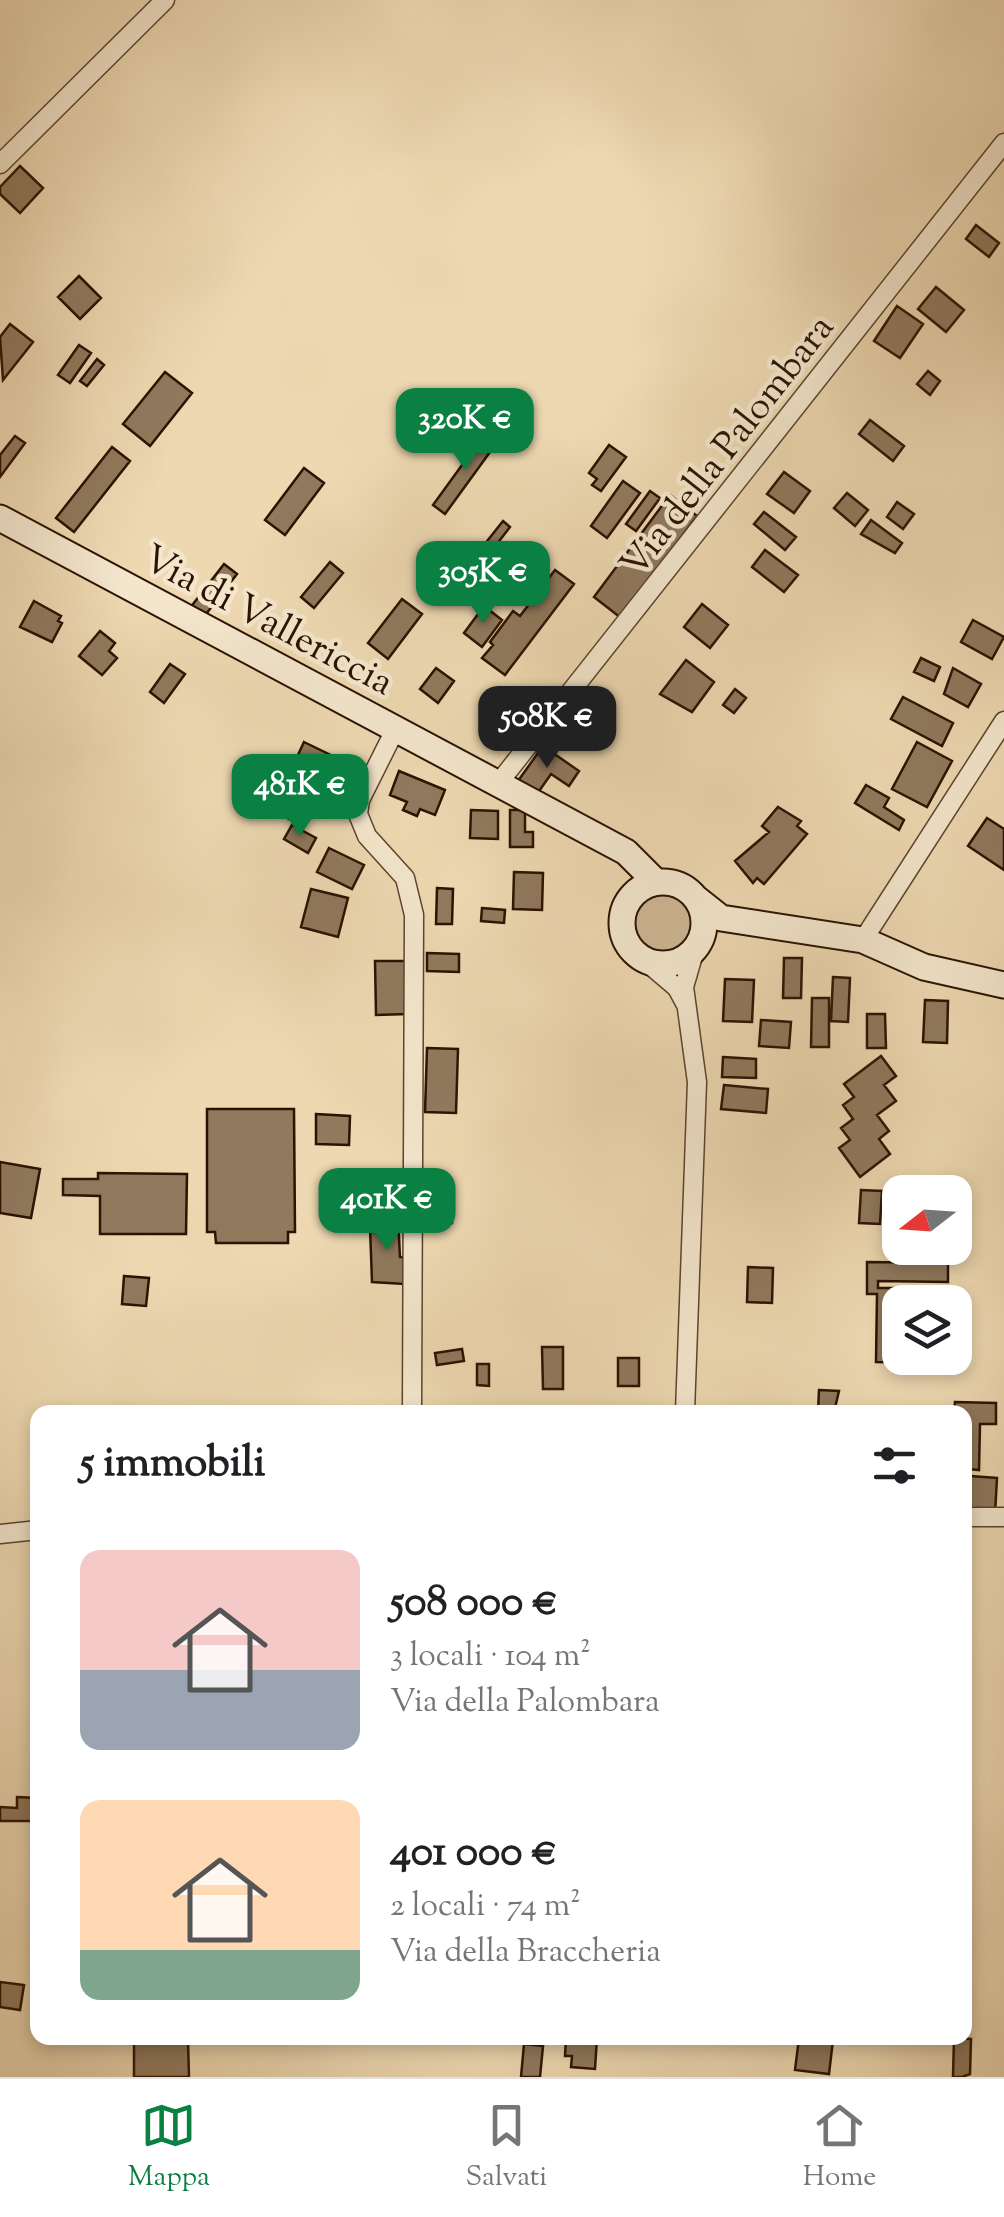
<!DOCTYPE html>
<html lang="it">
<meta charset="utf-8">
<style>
:root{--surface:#fff;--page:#f2f2f2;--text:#202124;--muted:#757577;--line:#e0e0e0;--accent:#0b8043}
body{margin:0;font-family:"Sorts Mill Goudy",serif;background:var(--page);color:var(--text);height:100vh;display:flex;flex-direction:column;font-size:38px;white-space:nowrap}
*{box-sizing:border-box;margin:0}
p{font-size:32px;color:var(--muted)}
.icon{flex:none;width:55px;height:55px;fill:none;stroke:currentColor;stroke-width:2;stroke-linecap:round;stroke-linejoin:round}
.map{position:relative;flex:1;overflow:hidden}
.panel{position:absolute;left:30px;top:1405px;width:942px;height:640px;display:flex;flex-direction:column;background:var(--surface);border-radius:20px;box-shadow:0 5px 15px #0003}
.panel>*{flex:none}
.needle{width:65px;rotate:253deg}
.controls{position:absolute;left:882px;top:1175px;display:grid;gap:20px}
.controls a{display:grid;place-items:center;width:90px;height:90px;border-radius:20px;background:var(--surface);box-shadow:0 5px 15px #0003;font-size:50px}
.price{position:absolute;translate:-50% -85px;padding:0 22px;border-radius:20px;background:var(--accent);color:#fff;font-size:32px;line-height:65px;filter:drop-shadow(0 2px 5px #0008)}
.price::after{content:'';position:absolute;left:50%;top:60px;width:30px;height:22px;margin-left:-15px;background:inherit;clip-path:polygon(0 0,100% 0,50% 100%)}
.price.active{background:#222;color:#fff}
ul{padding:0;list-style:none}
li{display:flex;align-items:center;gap:30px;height:250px;padding:0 50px}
li span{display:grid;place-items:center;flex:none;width:280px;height:200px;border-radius:20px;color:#555}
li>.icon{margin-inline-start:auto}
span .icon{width:120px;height:120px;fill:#fffc;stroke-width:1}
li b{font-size:42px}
h2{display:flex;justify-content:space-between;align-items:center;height:120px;padding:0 50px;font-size:42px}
.tab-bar{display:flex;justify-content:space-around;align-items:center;height:140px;border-top:2px solid var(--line);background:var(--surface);font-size:28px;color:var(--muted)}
.tab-bar a{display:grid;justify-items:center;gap:5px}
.tab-bar .active{color:var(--accent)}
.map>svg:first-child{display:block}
.green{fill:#ccb693;stroke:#7c644a;stroke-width:2.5}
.building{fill:#90795d;stroke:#2c1201;stroke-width:2.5}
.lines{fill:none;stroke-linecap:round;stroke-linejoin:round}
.street-casing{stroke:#5c442d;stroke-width:21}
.secondary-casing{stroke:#2c1201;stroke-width:29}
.street{stroke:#f3e6cc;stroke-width:18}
.secondary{stroke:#f3e6cc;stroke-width:25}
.labels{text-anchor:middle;stroke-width:9;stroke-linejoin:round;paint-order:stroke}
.street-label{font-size:38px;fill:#2c1201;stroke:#f3e6cc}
</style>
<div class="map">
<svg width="1004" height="2077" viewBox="0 0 1004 2077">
<rect width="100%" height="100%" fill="#edd8b1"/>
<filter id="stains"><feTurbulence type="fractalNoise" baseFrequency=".002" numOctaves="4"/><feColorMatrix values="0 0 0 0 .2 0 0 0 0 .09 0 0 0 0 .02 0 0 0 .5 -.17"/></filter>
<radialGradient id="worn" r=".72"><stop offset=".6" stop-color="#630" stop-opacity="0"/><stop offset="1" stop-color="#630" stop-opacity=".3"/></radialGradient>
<!-- green -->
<path class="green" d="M633 922a30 30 0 1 1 60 0a30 30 0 1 1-60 0Z"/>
<!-- building -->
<path class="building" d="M20,166L43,188L20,213L0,194V187Z
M976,225L999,243L989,257L966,239Z
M79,276L101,298L80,319L58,297Z
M936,287L964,310L946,332L918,309Z
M897,306L923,324L900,358L874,341Z
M10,324L33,342L3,380L0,337Z
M79,345L91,353L70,383L58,375Z
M97,359L104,365L87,386L80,381Z
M928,371L940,381L930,395L917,384Z
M165,372L192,393L150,446L123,424Z
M870,420L904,446L893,461L859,434Z
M486,432L498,441L445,514L433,505Z
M15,436L25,443L0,477V455Z
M609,445L626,457L601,491L592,485L597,479L589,473Z
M112,447L130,461L74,532L56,518Z
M304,468L324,483L285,535L265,520Z
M784,472L810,491L794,513L767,494Z
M623,481L640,493L607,538L591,526Z
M650,491L660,498L636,531L626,524Z
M847,493L868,510L855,526L834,508Z
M670,495L697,516L621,618L594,597Z
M897,502L914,514L903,529L887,517Z
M764,512L796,537L785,550L754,524Z
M871,520L902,543L895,553L861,534Z
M503,521L510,527L473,575L465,569Z
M765,550L798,575L784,592L752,567Z
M330,562L343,573L314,608L301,597Z
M224,564L237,574L203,618L190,608Z
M555,570L574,584L505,675L482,658L493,645L490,642L513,611L520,616Z
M402,599L422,614L388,659L368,643Z
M34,601L61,616L58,621L62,623L52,642L20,627Z
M702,604L728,625L710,648L684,627Z
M484,606L502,620L482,647L464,633Z
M973,620L1004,637L992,659L961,642Z
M100,631L115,643L109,651L117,658L102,675L79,656Z
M921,658L940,667L934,681L914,672Z
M686,660L714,682L692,712L660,694Z
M170,664L185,674L164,703L150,692Z
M436,668L454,681L438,703L420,689Z
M953,668L981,684L968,707L944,694Z
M735,689L746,698L734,713L723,705Z
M903,697L953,723L942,746L891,719Z
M304,742L343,761L330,787L292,768Z
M917,742L952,761L927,807L892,789Z
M543,746L579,771L569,786L551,774L537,794L518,781Z
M399,771L445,790L435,815L420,809L417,816L403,810L407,802L390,795Z
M284,778L307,791L291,820L268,807Z
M866,785L889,798L884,807L904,820L899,830L855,803Z
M778,807L801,821L797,826L807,834L764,884L757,878L753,883L735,861L769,832L762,826Z
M471,810L498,811V839L470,838Z
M510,810H525V832H533V847H510Z
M987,818L1004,829V870L968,846Z
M292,825L316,838L308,853L284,839Z
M329,848L364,865L352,889L317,872Z
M514,872L543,873L542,910L513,909Z
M437,888L453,889L452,924H436Z
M311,889L348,898L338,937L301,927Z
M482,908L505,910L504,923L481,921Z
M427,953L459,954V972L427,971Z
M784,958H802L801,998H783Z
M375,961H407L408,1014L376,1015Z
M833,977L850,978L848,1022L831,1021Z
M725,979L754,980L752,1022L723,1021Z
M812,998H829V1047H811Z
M925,1000L948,1001L947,1043L923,1042Z
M867,1014H885L886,1048H867Z
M761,1020L791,1022L789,1048L759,1046Z
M427,1048L458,1049L456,1113L425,1112Z
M881,1056L896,1076L884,1085L896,1101L877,1115L889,1131L879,1139L890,1154L860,1177L839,1148L850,1140L841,1128L853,1119L843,1105L854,1097L844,1084Z
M723,1057L756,1059V1078L722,1077Z
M724,1085L768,1089L766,1113L721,1109Z
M207,1109H294L295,1232H288V1243H216L215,1232H207Z
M316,1114L350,1116L349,1145L316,1144Z
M0,1162L40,1169L31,1218L0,1213Z
M373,1171L397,1172L395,1199L384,1198L383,1208L371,1207Z
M98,1173L187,1174L186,1234H100V1196L63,1195V1179H98Z
M861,1190L882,1191L880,1224L859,1223Z
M424,1211H452V1223H424Z
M377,1218L398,1219L400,1257L406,1258L404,1284L372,1282L370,1227H377Z
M867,1262L948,1263V1282L878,1281V1288H935V1302H900V1358H934V1363L876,1362L877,1294H867Z
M748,1267L773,1268L772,1303L747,1302Z
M124,1276L149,1278L146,1306L122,1304Z
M542,1347H563V1389H543Z
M462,1349L464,1361L437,1365L435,1353Z
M618,1358H639V1386H618Z
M477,1364H489V1386L477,1385Z
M819,1390L839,1391L834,1412H818Z
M955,1402L996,1403V1424H980L979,1470L969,1469L965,1463V1412H954Z
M970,1476L997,1478L995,1514L967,1512Z
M17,1797L38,1798V1821H0V1807L17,1808Z
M0,1982L24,1985L20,2010L0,2007Z
M566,2038H597L595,2069L571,2067L572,2056H565Z
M799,2038L833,2040L829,2074L795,2070Z
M954,2038L971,2039L970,2074L962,2077H953Z
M134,2040H188L189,2077H134Z
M524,2044L543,2046L540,2077H521Z"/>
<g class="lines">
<defs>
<path id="street" d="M0,164L165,0
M396,728L360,800L358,814L367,836L405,878L414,915L412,1412
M497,785L1004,143
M863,940L1004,721
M644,960L677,988L685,1003
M685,1412L697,1082L684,987L695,949
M965,1517H1004
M0,1534L38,1530"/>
<path id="secondary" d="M0,518L626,852L656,882
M622 923a41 41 0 1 1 82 0a41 41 0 1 1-82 0Z
M697,899L721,918L863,940L924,967L1004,985"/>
</defs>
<!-- street casing -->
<use href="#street" class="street-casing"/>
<!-- secondary casing -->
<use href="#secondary" class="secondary-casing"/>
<!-- street -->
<use href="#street" class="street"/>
<!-- secondary -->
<use href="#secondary" class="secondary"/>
</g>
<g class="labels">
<!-- street labels -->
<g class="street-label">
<text transform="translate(726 445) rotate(-52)" y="13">Via della Palombara</text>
<text transform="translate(269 619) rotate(28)" y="13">Via di Vallericcia</text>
</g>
</g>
<rect width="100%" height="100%" filter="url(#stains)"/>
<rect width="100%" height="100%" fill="url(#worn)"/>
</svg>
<div class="controls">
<a><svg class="needle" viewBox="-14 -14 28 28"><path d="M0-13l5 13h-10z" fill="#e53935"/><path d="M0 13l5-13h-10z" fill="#757577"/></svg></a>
<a><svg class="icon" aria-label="layers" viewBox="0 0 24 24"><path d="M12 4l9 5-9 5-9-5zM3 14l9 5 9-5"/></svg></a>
</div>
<b class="price" style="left:465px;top:473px">320K €</b>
<b class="price" style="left:483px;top:626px">305K €</b>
<b class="price active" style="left:547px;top:771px">508K €</b>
<b class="price" style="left:300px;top:839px">481K €</b>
<b class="price" style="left:387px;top:1253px">401K €</b>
<section class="panel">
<h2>5 immobili<svg class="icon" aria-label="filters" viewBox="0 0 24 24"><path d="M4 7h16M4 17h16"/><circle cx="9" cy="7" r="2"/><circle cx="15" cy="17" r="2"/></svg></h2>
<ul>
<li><span style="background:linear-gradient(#f6c9c9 60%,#9aa5b1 0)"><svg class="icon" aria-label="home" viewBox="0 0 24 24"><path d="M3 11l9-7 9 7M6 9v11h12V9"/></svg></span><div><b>508 000 €</b><p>3 locali · 104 m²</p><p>Via della Palombara</p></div></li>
<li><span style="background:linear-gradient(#ffd9b3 75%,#7fa58c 0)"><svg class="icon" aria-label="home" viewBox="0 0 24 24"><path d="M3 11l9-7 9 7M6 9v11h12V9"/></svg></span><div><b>401 000 €</b><p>2 locali · 74 m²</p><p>Via della Braccheria</p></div></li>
</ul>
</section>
</div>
<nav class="tab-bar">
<a class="active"><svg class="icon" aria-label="map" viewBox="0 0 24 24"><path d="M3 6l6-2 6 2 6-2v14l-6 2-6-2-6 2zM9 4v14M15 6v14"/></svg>Mappa</a>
<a><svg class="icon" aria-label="saved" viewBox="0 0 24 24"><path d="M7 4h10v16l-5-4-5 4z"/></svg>Salvati</a>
<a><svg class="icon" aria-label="home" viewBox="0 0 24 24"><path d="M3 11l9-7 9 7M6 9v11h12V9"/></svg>Home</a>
</nav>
